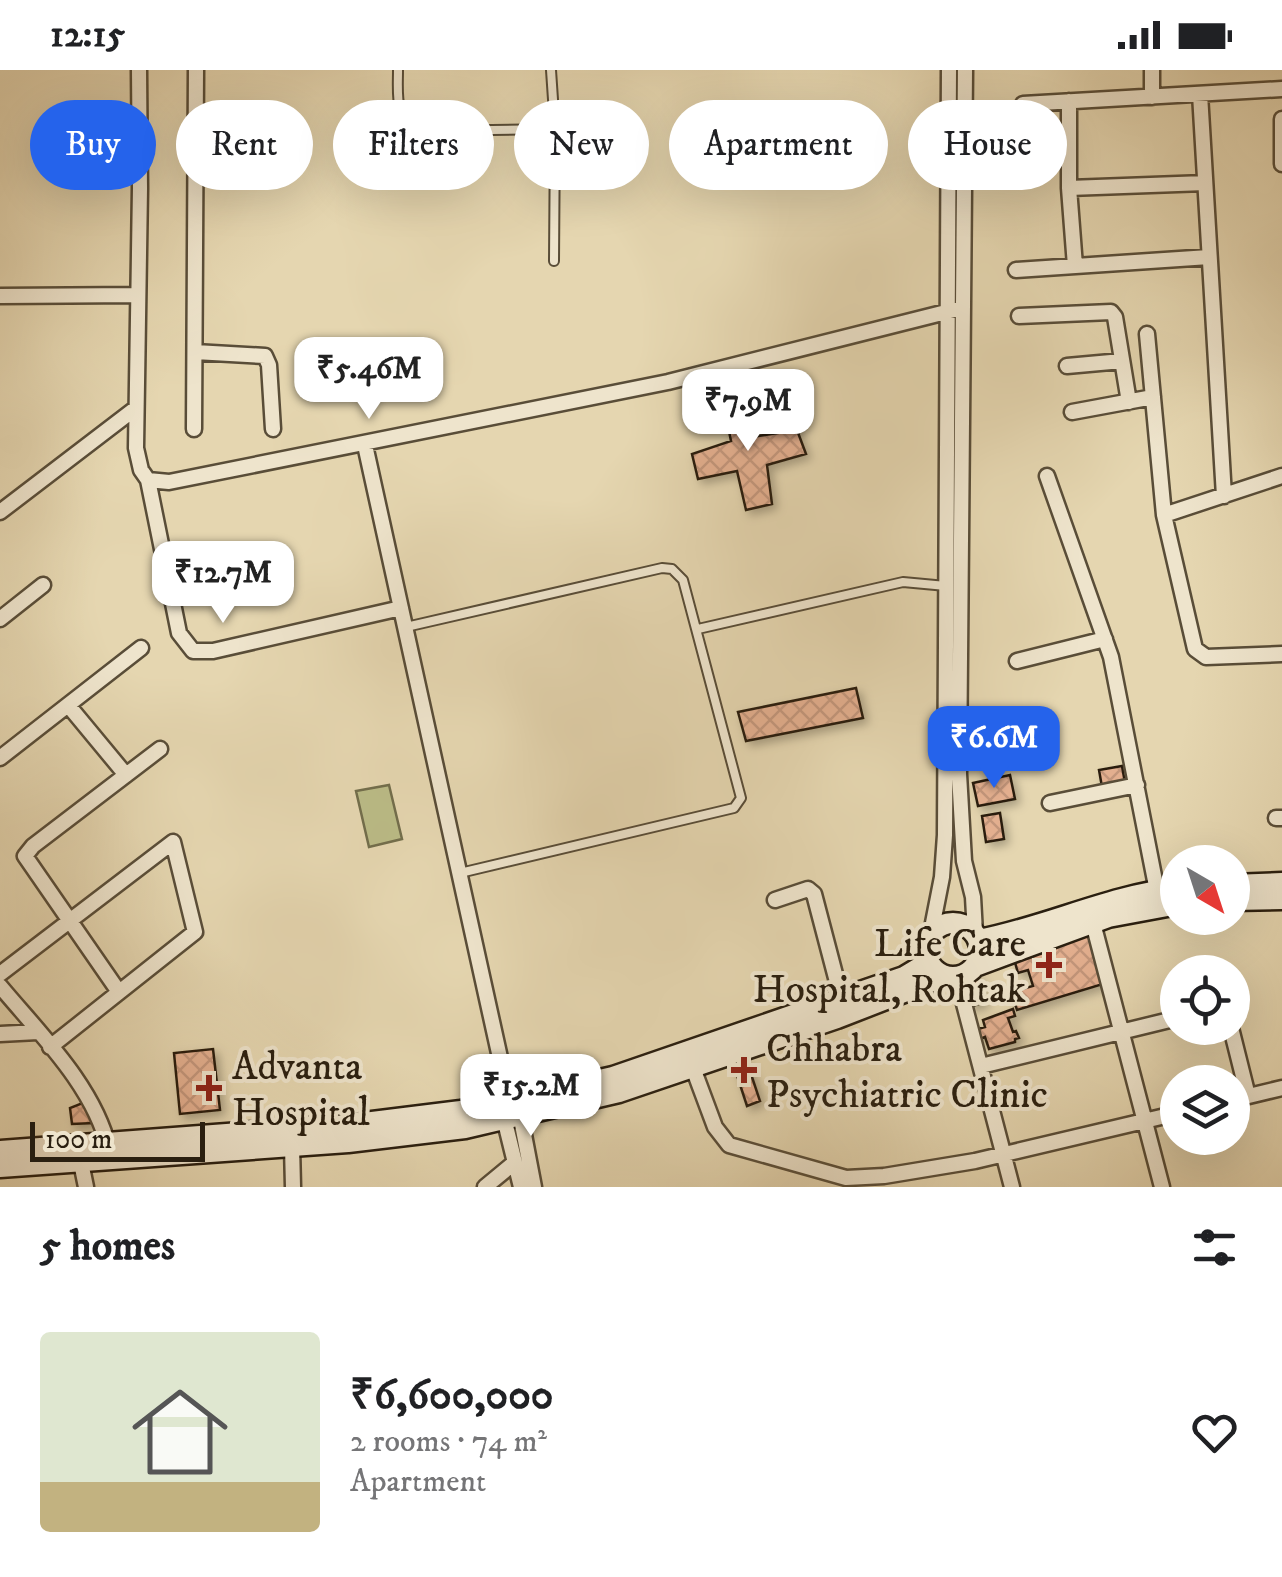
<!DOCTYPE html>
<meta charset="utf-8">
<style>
:root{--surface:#fff;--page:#f6f6f6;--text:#202124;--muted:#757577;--accent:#2563eb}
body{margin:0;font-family:"IM FELL DW Pica",serif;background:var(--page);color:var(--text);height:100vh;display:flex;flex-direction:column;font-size:38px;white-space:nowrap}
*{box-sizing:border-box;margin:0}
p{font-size:32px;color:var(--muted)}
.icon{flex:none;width:55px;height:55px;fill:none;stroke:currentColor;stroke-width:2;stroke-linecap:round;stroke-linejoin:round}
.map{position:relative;height:1117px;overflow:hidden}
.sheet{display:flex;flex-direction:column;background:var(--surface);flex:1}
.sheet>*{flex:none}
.banner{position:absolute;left:30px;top:30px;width:1222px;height:90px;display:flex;gap:20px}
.needle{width:65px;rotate:141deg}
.controls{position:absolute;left:1160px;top:775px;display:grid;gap:20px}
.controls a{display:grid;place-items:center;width:90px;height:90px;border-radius:50%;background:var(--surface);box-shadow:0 10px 40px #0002;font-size:50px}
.scale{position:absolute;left:30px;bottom:25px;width:175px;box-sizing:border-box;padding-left:10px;border:5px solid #2a1f10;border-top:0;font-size:28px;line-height:35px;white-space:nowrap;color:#2a1f10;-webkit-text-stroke:8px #eee4cc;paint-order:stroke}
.price{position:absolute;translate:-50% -85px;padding:0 22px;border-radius:20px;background:#fff;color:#222;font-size:32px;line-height:65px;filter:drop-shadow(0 2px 5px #0008)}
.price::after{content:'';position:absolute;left:50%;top:60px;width:30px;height:22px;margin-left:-15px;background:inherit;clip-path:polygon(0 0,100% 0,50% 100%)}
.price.on{background:var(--accent);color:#fff}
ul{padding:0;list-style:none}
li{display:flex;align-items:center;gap:30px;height:250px;padding:0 40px}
li span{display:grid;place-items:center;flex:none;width:280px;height:200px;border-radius:10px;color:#555}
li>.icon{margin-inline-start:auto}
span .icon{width:120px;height:120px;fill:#fffc;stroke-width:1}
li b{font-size:42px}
h2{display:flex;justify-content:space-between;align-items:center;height:120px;padding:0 40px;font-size:42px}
.pill{padding:0 35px;border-radius:45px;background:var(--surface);box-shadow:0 10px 40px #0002;font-size:35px;line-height:90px}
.pill.on{background:var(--accent);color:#fff}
.status{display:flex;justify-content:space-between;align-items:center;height:70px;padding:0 50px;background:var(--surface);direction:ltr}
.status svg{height:28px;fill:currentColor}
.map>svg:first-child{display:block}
.pitch{fill:#bbbc87;stroke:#726e4c;stroke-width:2.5}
.building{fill:url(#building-cross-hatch);stroke:#2a1f10;stroke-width:2.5;filter:url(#shadow)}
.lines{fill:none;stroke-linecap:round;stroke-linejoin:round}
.service-casing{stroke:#594d38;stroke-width:12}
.minor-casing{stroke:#594d38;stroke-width:19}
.secondary-casing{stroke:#2a1f10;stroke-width:25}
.service{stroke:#eee4cc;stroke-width:8}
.minor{stroke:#eee4cc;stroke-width:14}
.secondary{stroke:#eee4cc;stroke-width:20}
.poi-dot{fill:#8f2418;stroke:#eee4cc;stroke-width:4}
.labels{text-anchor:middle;stroke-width:8;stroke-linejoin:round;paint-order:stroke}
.poi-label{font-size:40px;fill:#2a1f10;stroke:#eee4cc;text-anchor:start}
</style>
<div class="status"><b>12:15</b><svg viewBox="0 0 49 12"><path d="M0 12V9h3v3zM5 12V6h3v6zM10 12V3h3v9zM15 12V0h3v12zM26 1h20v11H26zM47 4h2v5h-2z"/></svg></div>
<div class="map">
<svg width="1282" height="1117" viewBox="0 0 1282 1117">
<defs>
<pattern id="building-cross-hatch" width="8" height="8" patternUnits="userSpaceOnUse" patternTransform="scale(2.5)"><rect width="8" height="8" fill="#e3af8f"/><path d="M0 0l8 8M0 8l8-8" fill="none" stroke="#c3967a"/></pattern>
<filter id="shadow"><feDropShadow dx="4.5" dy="4.5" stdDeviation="5" flood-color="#0004"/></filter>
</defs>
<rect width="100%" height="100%" fill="#e5d6b0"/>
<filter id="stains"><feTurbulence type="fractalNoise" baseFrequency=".002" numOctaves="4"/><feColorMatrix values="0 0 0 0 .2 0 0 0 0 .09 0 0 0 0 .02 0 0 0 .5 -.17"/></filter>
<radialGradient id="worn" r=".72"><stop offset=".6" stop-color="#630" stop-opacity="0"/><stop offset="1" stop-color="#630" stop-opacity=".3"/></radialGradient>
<!-- pitch -->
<path class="pitch" d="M389,715L402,769L369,777L356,721Z"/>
<!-- building -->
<path class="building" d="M749,328L758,366L797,360L806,384L767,395L772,434L746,440L737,401L698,409L692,384L731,371L723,332Z
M856,618L863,648L746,671L738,642Z
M1122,696L1125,713L1102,717L1099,700Z
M1010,705L1015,729L978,736L973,713Z
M1000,743L1004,769L986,772L982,746Z
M1087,862L1103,914L1017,940L1011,922L1033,916L1028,900L1018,903L1014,889Z
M977,905L985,932L970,937L961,910Z
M1013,939L1015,946L1008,948L1013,962L1016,961L1019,968L1015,969V972L989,979L985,967L980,969L977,959L985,957L983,950Z
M213,979L220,1040L180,1044L174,983Z
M746,989L760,1031L747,1036L733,993Z
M85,1032L94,1053L72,1054L70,1038Z"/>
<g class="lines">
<defs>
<path id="service" d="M398,0C398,24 394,50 419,61L555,59
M551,0L555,59L554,191
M406,557L662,498L672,499L683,510L741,728L734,738L460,803
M698,559L903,512L946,516"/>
<path id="minor" d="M139,0L140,118L136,378L141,400L148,410L169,412L668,312L962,238
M965,0L959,704L964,791L973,827L975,863
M1200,24L1224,426
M1152,27V0
M1069,31V118L1075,196
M1023,34L1282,19
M1282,49V94
M1069,118L1205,113
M1016,200L1209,187
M0,226L138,225
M1019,246L1111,242L1115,247L1129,332
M1147,264L1164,445L1195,579L1206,587L1282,584
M195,282L265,286L269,295L273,359
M1067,296L1122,291
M1072,342L1153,327
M194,359L196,0
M365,375L506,1015L517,1028L534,1117
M1047,406L1111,587L1157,821
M148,410L179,563L193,581H213L401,538
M0,442L136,338
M1164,445L1282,406
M0,549L43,515
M1017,591L1105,569
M68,635L126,705
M0,688L141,578
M1050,733L1137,715
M1276,748H1282
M775,830L808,819L814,824L841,927
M1093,853L1162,1117
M931,863L942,807L945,765L949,0
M0,904L173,772L195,862L50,977
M957,907L1012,1117
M0,916C40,964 94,1016 109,1079
M119,922L25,786L33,776L160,679
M1231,958L1248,1026
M0,964L38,962
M981,996L1178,948
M693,998L715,1057L729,1075L846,1108L884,1106L975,1091L1178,1043
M1232,1030L1282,1018
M503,1044L521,1117
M292,1076L293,1117
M79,1083L86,1117
M485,1117L514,1093"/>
<path id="secondary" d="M1232,815L1282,813
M1232,830L1282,829
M926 880a27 27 0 1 1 54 0a27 27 0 1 1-54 0Z
M979,870C1047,857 1108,826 1178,818
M975,896L1108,847L1178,834
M0,1081L348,1055L461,1041L613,1007L904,907L929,892
M0,1097L348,1072L465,1058L619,1022L837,948L945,906"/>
</defs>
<!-- service casing -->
<use href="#service" class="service-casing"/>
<!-- minor casing -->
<use href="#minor" class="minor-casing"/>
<!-- secondary casing -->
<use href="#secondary" class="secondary-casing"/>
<!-- service -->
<use href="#service" class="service"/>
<!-- minor -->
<use href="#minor" class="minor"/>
<!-- secondary -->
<use href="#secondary" class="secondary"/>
</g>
<!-- markers -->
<g class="poi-dot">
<path d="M1044 880h10v10h10v10h-10v10h-10v-10h-10v-10h10z"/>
<path d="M739 985h10v10h10v10h-10v10h-10v-10h-10v-10h10z"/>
<path d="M204 1003h10v10h10v10h-10v10h-10v-10h-10v-10h10z"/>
</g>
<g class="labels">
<!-- poi labels -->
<g class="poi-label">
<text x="1026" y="886" text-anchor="end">Life Care<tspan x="1026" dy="46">Hospital, Rohtak</tspan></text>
<text x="766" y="991">Chhabra<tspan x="766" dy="46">Psychiatric Clinic</tspan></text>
<text x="232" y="1009">Advanta<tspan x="232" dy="46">Hospital</tspan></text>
</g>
</g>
<rect width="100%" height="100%" filter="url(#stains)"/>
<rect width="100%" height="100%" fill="url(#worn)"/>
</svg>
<div class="controls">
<a><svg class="needle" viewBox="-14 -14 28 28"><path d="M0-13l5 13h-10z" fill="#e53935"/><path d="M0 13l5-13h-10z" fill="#757577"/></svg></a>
<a><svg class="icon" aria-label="locate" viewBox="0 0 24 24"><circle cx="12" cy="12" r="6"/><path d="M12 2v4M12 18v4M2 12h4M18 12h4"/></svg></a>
<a><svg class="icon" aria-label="layers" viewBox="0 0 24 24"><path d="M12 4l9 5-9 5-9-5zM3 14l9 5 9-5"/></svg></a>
</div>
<div class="scale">100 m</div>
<b class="price" style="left:369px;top:352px">₹5.46M</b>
<b class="price" style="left:748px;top:384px">₹7.9M</b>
<b class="price" style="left:223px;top:556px">₹12.7M</b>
<b class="price on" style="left:994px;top:721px">₹6.6M</b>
<b class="price" style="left:531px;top:1069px">₹15.2M</b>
<div class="banner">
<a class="pill on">Buy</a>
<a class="pill">Rent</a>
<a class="pill">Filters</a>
<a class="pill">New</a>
<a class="pill">Apartment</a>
<a class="pill">House</a>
</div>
</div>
<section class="sheet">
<h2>5 homes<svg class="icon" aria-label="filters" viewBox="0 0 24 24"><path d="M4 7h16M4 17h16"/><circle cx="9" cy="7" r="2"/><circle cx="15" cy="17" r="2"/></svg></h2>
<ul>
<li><span style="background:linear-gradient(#dfe7d0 75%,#c2b280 0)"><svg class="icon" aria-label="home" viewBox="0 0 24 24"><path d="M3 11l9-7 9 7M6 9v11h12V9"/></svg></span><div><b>₹6,600,000</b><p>2 rooms · 74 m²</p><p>Apartment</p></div><svg class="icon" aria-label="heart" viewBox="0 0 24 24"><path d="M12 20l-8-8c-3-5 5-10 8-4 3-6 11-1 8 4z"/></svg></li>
</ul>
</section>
